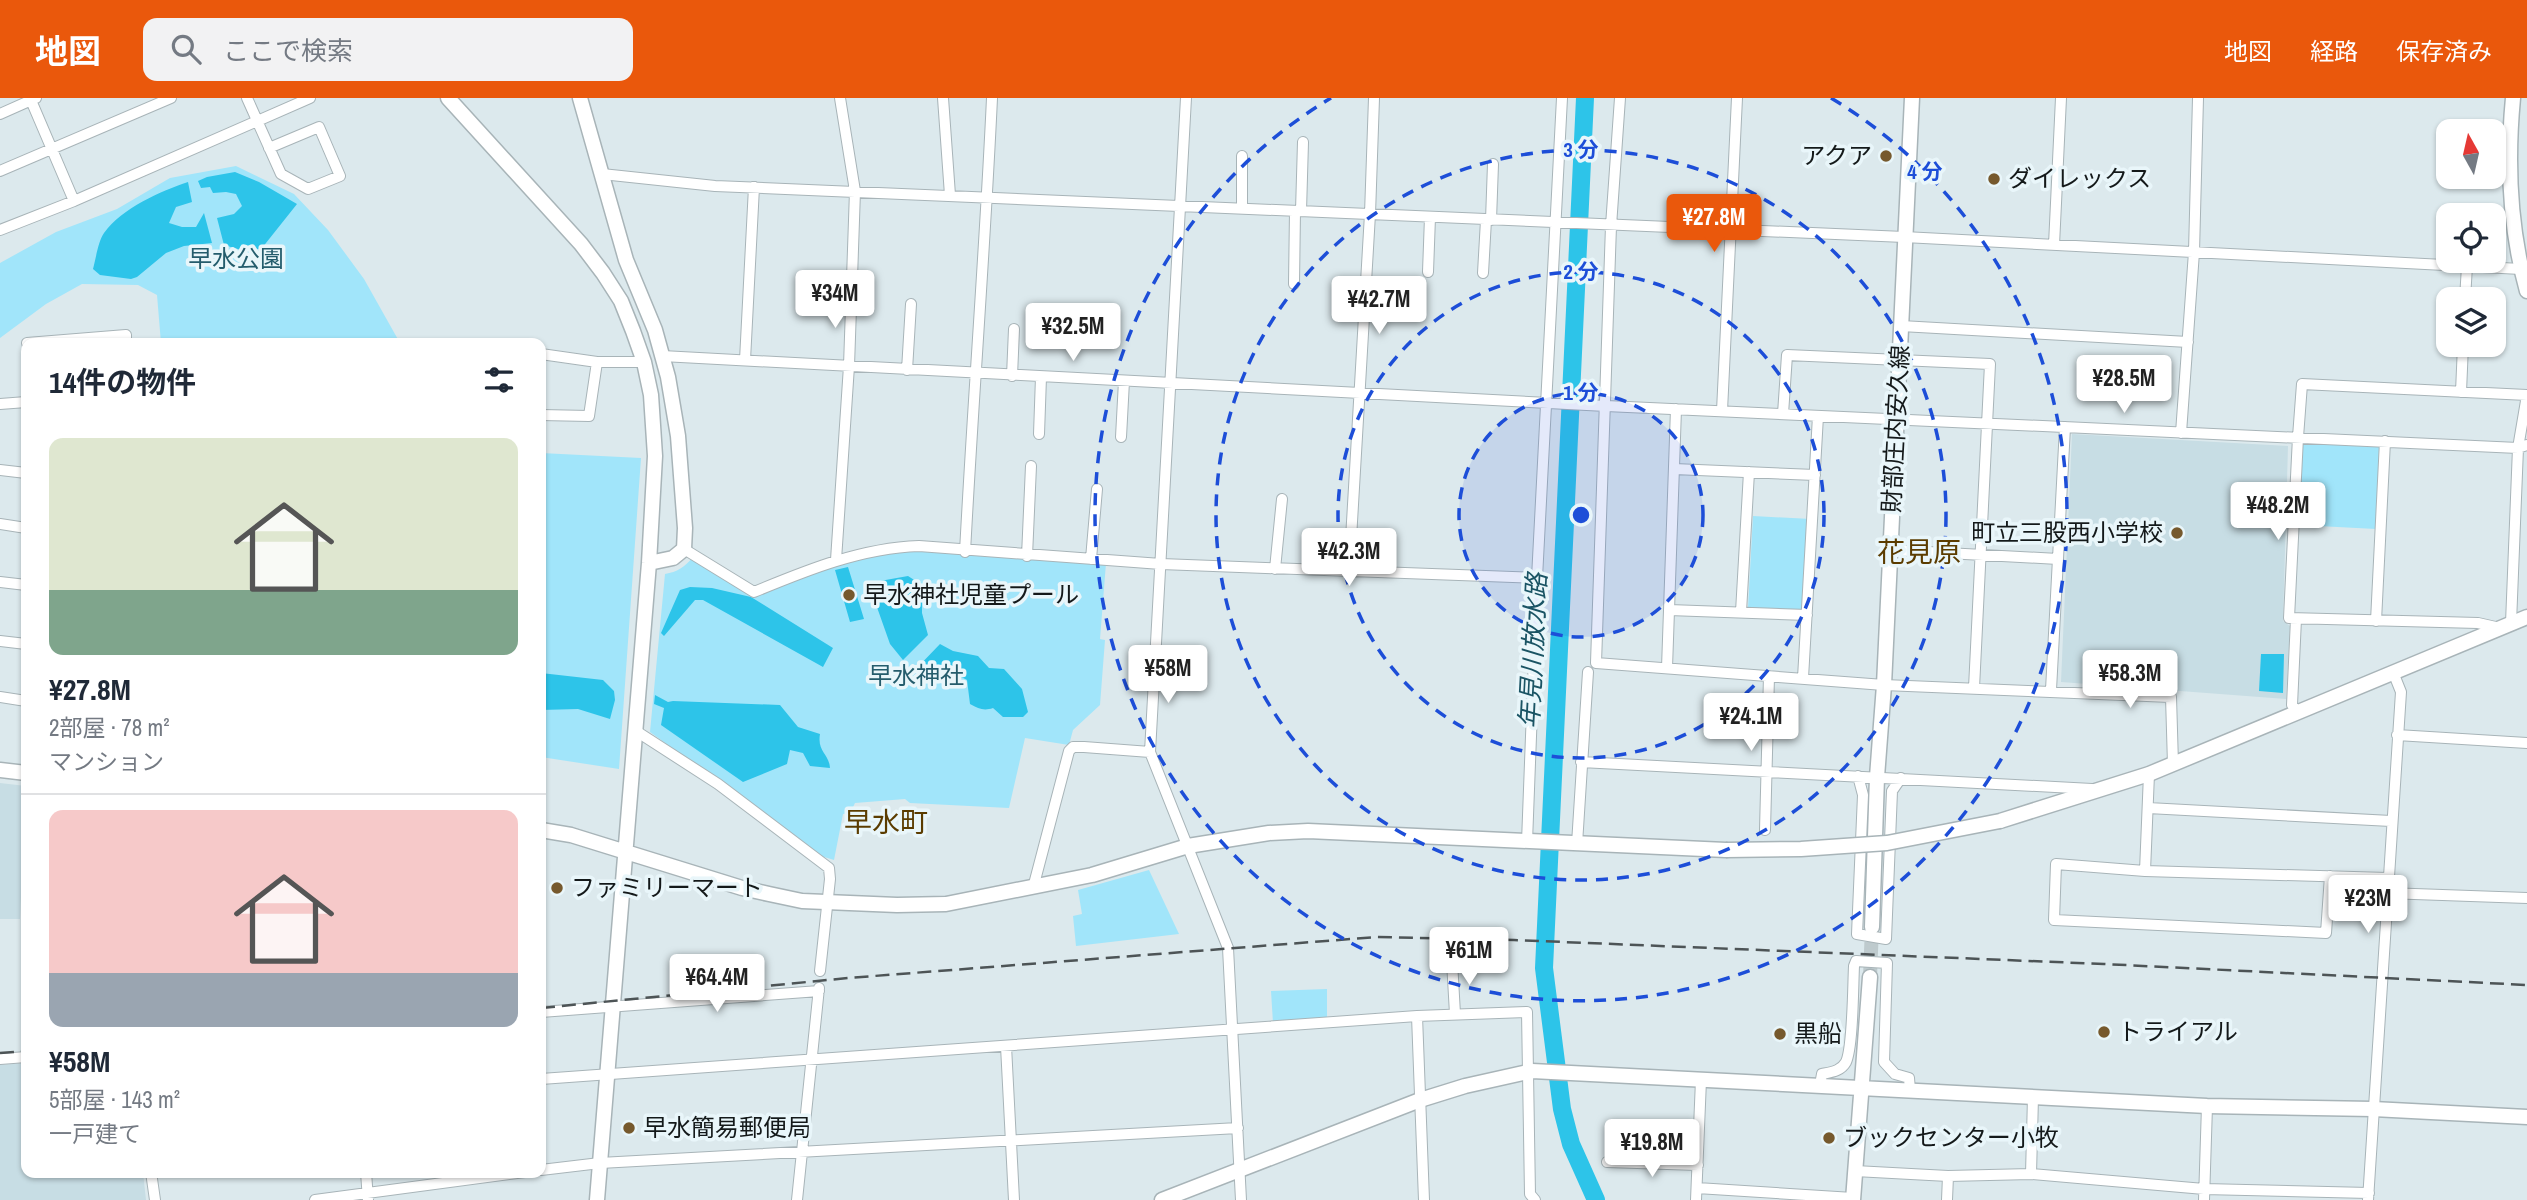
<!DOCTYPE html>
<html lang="ja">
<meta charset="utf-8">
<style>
:root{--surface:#fff;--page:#f2f2f3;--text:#1f2937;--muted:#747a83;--line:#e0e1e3;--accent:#ea580c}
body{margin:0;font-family:"Archivo Narrow","Noto Sans JP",sans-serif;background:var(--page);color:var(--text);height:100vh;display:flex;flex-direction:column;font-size:26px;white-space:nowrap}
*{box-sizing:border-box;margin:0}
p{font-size:23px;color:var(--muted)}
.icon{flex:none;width:38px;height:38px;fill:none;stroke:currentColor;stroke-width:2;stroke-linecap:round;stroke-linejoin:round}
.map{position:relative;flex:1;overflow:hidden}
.sheet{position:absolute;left:21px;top:240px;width:525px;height:840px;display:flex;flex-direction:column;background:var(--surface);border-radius:14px;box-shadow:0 2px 5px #0004}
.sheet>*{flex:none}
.needle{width:46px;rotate:352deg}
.buttons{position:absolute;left:2436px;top:21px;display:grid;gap:14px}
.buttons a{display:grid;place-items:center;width:70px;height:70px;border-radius:14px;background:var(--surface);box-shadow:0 2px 5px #0004;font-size:35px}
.price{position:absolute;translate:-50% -60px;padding:0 16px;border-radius:7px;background:#fff;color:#222;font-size:23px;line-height:46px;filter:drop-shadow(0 2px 4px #0008)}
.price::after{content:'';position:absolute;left:50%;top:42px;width:21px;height:16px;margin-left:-10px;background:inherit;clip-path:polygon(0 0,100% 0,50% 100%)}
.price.current{background:var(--accent);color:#fff}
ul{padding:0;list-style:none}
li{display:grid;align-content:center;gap:14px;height:371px;padding:0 28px}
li+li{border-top:2px solid var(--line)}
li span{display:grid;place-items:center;height:217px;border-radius:14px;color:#555}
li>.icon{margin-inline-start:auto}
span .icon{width:126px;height:126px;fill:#fffc;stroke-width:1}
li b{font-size:30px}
h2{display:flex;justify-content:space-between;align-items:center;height:84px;padding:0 28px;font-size:30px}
header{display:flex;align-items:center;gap:42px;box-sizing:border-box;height:98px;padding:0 35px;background:var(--accent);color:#fff}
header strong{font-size:33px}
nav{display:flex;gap:38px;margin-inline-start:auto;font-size:24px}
.search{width:490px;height:63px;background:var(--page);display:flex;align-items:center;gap:18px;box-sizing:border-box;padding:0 24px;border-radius:14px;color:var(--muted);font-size:26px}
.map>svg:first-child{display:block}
.built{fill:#c7dde4}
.green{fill:#a1e5fa}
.water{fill:#2dc4e9}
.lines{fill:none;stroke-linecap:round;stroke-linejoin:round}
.river{stroke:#2dc4e9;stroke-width:18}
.secondary-tunnel{stroke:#becacd;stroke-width:14;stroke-dasharray:14 7;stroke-linecap:butt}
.street-casing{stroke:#a8b4b8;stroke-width:12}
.secondary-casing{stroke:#a8b4b8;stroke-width:17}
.street{stroke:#fff;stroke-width:10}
.secondary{stroke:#fff;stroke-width:14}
.rail{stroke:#4d5456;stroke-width:2.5;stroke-dasharray:14 7;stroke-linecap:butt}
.secondary-bridge-casing{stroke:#a8b4b8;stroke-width:17;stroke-linecap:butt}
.secondary-bridge{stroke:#fff;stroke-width:14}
.ring{fill:none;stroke:#1d4ed8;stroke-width:3.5;stroke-dasharray:12 9}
.poi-dot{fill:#76592d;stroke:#e9f6fa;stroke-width:2.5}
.labels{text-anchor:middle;stroke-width:7;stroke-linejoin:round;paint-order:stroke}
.poi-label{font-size:24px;fill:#14191a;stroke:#e9f6fa;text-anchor:start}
.park-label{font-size:24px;fill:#245c6c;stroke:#e9f6fa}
.street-label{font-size:24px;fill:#14191a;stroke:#e9f6fa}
.water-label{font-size:26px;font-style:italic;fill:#1a5464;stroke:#e9f6fa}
.quarter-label{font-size:28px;fill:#5b3c00;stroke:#e9f6fa}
.centre{fill:#1d4ed8;stroke:#e9f6fa;stroke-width:3.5}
.ring-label{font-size:21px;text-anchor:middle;font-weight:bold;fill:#1d4ed8;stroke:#e9f6fa;stroke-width:7;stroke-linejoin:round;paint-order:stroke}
</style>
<header>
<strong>地図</strong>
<div class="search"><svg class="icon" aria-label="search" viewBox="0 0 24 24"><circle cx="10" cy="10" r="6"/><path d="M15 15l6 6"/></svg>ここで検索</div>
<nav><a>地図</a><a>経路</a><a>保存済み</a></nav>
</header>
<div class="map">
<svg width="2527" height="1102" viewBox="0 0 2527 1102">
<rect width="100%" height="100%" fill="#dce9ed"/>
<!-- built -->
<path class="built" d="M2072,336L2288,348L2283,523L2290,528L2286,601L2061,584Z
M0,685L26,688L20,821H0Z
M26,965V1074L143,1075L146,1102H0V967Z"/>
<!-- green -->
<path class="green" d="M236,68L294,96L328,132L364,181L400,245H161L157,197L138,187L82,186L46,206L0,240V165L56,134L117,111L170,80Z
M2302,344L2379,349L2376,431L2299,427Z
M541,355L641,360L619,671L541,659Z
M1753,418L1811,421L1807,513L1748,510Z
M896,452L900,454L930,452L1106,465L1100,541L1105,542L1100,607L1073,632L1069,647L1025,640L1009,710L910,705L905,701L855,705L850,715L843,716L834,762L821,758L650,634L665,476C677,474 685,469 693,459L748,494L815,472Z
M1149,772L1179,836L1076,848L1073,818L1082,816L1078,792Z
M1327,891V921L1273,925L1271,893Z"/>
<!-- water -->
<path class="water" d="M235,74L259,84L297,106L262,150L248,154L224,147L217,120L234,116L242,108L236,96L226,94L213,95L210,89L201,90L198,83L207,79Z
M188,84L192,104L176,109L169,125L182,129H196L204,115L212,145L184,148L166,155L137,179L131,181L100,177L93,171C96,160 98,144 104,135C122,110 161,93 188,84Z
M848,469L864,521L850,524L835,472Z
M908,478L922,487V515L928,537L903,562L890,546L873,498L880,483Z
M690,489L712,490L751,499L833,550L823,569L703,502H695L664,538L661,535L680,492Z
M940,546L953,553L978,558L989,570L1004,571L1022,591L1028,614L1023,619H1003L993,610C984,613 979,611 970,606L967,582C957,575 955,582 944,582C933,582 924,577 914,573Z
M2261,556H2284L2283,595L2259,593Z
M541,575L603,582L614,593L615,602L610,621L578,611L541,612Z
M655,597L668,604L673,603L780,607L798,629L820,636C817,654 829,655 830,670L810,668L803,655L790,652L787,666L743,684L661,627L664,610L654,606Z"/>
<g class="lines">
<!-- river -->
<path class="river" d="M1585,0L1544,870L1562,1011L1571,1046L1596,1102"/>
<!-- secondary-tunnel -->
<path class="secondary-tunnel" d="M1870,879L1872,829"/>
<defs>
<path id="street" d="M30,0L74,103
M247,0L281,76L308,91L340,78L319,29L269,50
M943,0L950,97
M1186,0L1150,654L1228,850L1241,1102
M1620,0L1611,128L1596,565L1884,587L2171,599L2173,666
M0,16L36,0
M1242,58V110
M0,73L171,0
M602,76L715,88L1904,139L2521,171L2527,173
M1301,113L1303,44
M1491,122L1493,66
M0,132L74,103L310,0
M2054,147L2061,0
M1428,174L1430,119
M1483,175L1486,122
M1294,186L1295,113
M2465,201L2467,168
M1901,228L2188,244
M27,245L126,237V245
M541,256L597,264H644
M662,258L1606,308L2518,350L2527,347
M745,262L754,89
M907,272L911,206
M1012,278L1014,231
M2461,294L2463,247
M0,306L26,304
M1722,313L1737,0
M1783,316L1787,257L1990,266L1974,590
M541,317L589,318L597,264
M2181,335L2194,154L2198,0
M1039,336L1041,279
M1121,339L1124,283
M1674,371L1815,377
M0,372L26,375
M0,426L26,430
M684,451L754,494C807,472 861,450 919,448L1161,466L1537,480
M1891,452L2058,461
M965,454C973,302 985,151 992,0
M1027,458L1031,368
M1091,461L1097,391
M836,462L849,268L855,93L840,0
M1275,471L1282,401
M1349,475L1370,116L1374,0
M0,484L26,487
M1669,512L1807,517
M1741,514L1749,374
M2296,521L2292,607L2298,614
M2376,523L2385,343
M2500,530L2478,525L2289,520L2298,339L2302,286L2527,297L2518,350L2511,525
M0,543L26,546
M1667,570L1676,311
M1803,580L1818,318
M2051,592L2065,329
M0,599L26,603
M636,633L718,686L829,770L830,781L820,873
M2397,637L2527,645
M1581,664L2092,691
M1858,678L1863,697L1857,836L1886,841L1892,693L1901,680
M2148,710L2391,723
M1765,732L1769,578
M1527,744L1537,480L1562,0
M1577,746L1588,574
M2145,773L2149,676
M2330,778L2326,835L2054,822L2056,766L2145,773L2387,780
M1033,790L1069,653L1073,649H1084L1150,654
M2386,795L2527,800
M1452,863L1455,916
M541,914L819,893
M1417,918L1424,1102
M1006,948L1014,1102
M0,961L26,959
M541,981L1417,918L1527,914L1530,1096L1535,1102
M1820,987L1822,976C1832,974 1841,973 1846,964C1853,949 1853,887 1854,868L1856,863L1887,865L1884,964L1895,976L1909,980L1910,992
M1607,1064L1698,1067
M541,1072L600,1065L1238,1030
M1855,1073L1948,1078
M151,1074L155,1102
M366,1074L368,1102
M2031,1076L2204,1091L2369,1095
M1697,1090L1853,1100
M315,1102L525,1074
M797,1102L819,890
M1696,1102L1701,982
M1947,1102L1948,1078L2031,1076L2033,999
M2204,1102L2207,1008
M2368,1102L2401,594L2393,574"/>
<path id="secondary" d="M448,0L581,146L603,175L621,203L633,233L644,264L651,297L655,358L649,465L597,1102
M580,0L626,162L655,232L668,279L678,338L685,430L684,451L673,460L649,465
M2513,0C2507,63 2510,132 2527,193
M0,672L26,675
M2000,723L2149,676L2527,519
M541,732L571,737L742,790L769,796L802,803L897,807L946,806L1092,777L1188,748L1269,735L1308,733L1726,752
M1872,829L1877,679L1884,587L1912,0
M1162,1102L1420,1002L1465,988L1532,973L2207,1008L2373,1011L2527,1019
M1853,1102L1870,879"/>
</defs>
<!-- street casing -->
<use href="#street" class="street-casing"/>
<!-- secondary casing -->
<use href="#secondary" class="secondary-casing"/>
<!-- street -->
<use href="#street" class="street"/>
<!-- secondary -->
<use href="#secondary" class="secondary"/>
<!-- rail -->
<path class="rail" d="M541,910L848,880L1377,839L1514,842L2104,866L2527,887
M0,955L26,953"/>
<defs>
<path id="secondary-bridge" d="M1726,752L1801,751L1887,745L2000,723"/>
</defs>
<!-- secondary-bridge casing -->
<use href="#secondary-bridge" class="secondary-bridge-casing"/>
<!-- secondary-bridge -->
<use href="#secondary-bridge" class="secondary-bridge"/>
</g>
<!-- distance rings -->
<circle cx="1581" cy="417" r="122" fill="#1d4ed8" fill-opacity=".12"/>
<g class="ring">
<circle cx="1581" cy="417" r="122"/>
<circle cx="1581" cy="417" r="243"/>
<circle cx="1581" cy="417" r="365"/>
<path d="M1831 0A486 486 0 1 1 1331 0"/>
</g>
<!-- markers -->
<g class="poi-dot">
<circle cx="1886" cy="58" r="7"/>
<circle cx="1994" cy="81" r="7"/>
<circle cx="2177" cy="435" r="7"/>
<circle cx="849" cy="497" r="7"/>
<circle cx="557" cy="790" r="7"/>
<circle cx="2104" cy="934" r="7"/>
<circle cx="1780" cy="936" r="7"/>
<circle cx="629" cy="1030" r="7"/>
<circle cx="1829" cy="1040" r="7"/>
</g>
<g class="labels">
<!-- poi labels -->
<g class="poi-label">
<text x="1872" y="66" text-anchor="end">アクア</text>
<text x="2008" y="89">ダイレックス</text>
<text x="2163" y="443" text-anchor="end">町立三股西小学校</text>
<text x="863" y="505">早水神社児童プール</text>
<text x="571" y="798">ファミリーマート</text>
<text x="2118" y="942">トライアル</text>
<text x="1794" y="944">黒船</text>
<text x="643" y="1038">早水簡易郵便局</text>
<text x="1843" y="1048">ブックセンター小牧</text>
</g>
<!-- park labels -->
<g class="park-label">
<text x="236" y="169">早水公園</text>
<text x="916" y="586">早水神社</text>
</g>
<!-- street labels -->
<g class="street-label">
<text transform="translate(1896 331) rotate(-87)" y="8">財部庄内安久線</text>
</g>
<!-- water labels -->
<g class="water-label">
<text transform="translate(1533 553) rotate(-87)" y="9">年見川放水路</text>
</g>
<!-- quarter labels -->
<g class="quarter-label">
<text x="1919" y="464">花見原</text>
<text x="886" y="734">早水町</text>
</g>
</g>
<circle cx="1581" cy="417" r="10" class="centre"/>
<g class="ring-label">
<text x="1581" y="59">3 分</text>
<text x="1925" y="81">4 分</text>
<text x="1581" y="181">2 分</text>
<text x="1581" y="302">1 分</text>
</g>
</svg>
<div class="buttons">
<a><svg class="needle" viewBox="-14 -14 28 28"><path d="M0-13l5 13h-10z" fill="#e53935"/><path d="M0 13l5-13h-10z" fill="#747a83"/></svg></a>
<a><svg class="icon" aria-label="locate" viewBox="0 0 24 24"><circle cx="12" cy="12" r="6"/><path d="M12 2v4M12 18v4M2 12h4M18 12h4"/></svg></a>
<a><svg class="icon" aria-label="layers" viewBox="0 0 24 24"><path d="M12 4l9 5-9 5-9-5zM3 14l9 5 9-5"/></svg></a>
</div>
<b class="price current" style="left:1714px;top:156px">¥27.8M</b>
<b class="price" style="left:835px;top:232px">¥34M</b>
<b class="price" style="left:1379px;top:238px">¥42.7M</b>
<b class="price" style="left:1073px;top:265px">¥32.5M</b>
<b class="price" style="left:2124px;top:317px">¥28.5M</b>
<b class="price" style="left:2278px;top:444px">¥48.2M</b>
<b class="price" style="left:1349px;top:490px">¥42.3M</b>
<b class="price" style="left:1168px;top:607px">¥58M</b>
<b class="price" style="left:2130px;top:612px">¥58.3M</b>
<b class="price" style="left:1751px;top:655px">¥24.1M</b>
<b class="price" style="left:2368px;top:837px">¥23M</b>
<b class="price" style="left:1469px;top:889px">¥61M</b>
<b class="price" style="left:717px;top:916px">¥64.4M</b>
<b class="price" style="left:1652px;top:1081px">¥19.8M</b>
<section class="sheet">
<h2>14件の物件<svg class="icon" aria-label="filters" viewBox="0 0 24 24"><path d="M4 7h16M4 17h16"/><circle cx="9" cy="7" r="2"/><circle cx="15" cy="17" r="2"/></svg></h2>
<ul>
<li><span style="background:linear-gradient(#dfe7d0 70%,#7fa58c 0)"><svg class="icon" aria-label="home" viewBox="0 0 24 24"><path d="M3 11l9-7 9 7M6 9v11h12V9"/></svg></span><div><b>¥27.8M</b><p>2部屋 · 78 m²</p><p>マンション</p></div></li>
<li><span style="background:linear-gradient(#f6c9c9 75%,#9aa5b1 0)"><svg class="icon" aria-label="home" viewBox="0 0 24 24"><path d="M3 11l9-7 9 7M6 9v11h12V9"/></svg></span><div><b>¥58M</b><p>5部屋 · 143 m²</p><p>一戸建て</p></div></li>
</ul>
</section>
</div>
